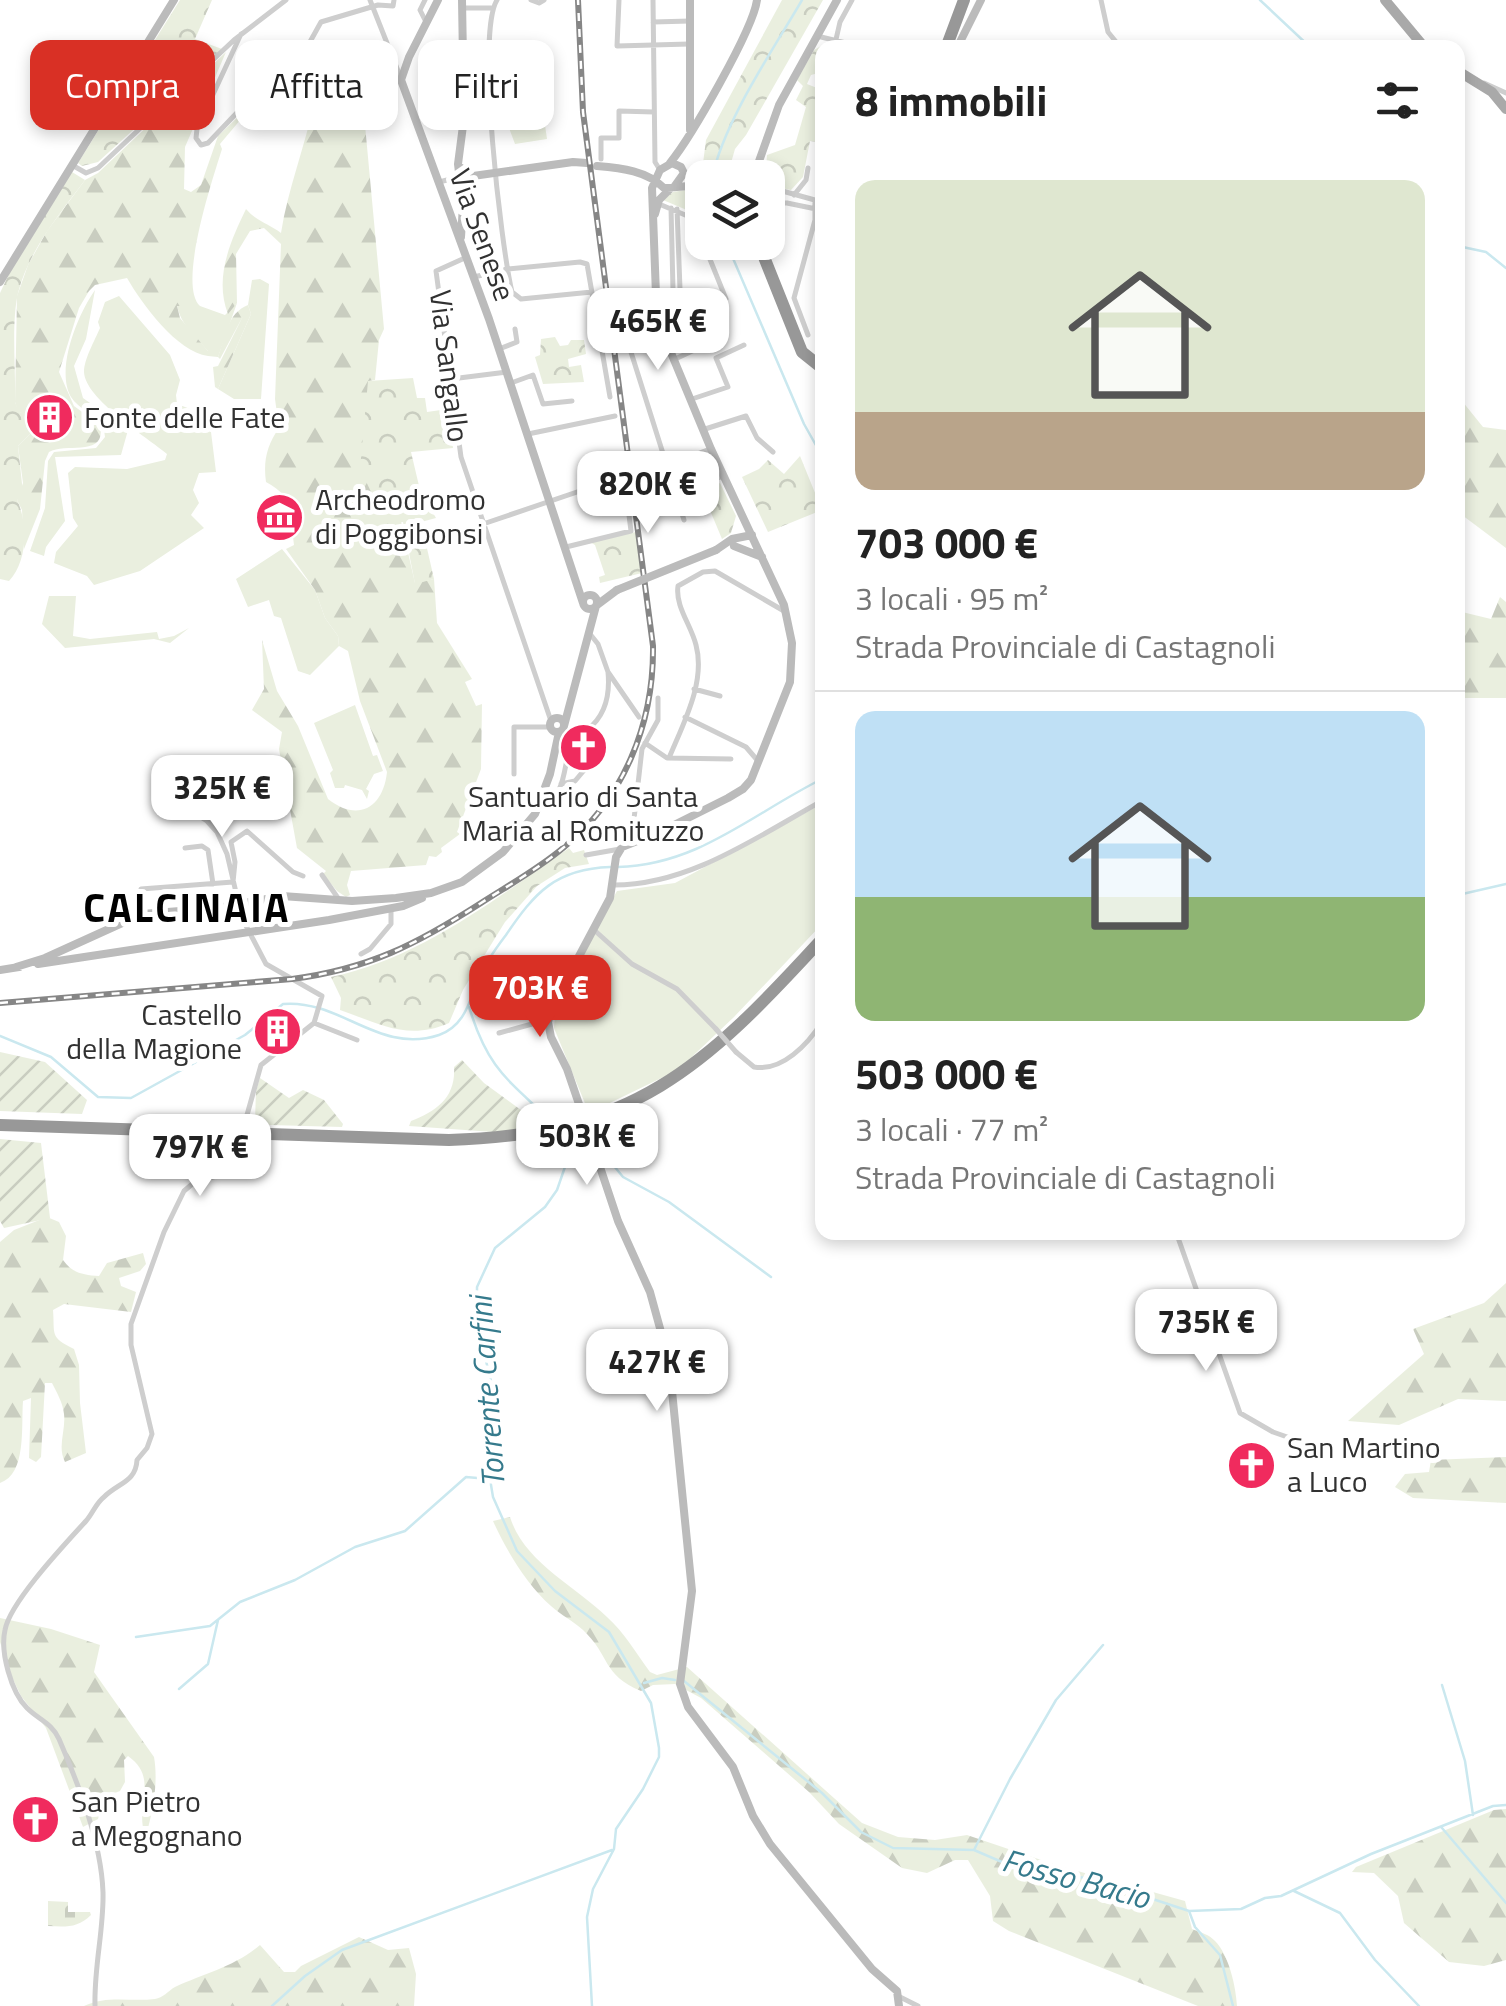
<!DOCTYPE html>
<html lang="it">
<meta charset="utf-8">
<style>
:root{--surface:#fff;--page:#f6f6f6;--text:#222;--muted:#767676;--line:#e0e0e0;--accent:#d93025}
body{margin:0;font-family:"Titillium Web",sans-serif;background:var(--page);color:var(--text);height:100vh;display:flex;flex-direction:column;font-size:38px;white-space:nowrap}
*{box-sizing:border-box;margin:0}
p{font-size:32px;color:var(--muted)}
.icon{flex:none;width:55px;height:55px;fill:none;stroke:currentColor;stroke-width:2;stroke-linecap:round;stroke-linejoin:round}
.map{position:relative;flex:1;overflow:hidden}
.sheet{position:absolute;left:815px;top:40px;width:650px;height:1200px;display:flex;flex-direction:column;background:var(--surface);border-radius:20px;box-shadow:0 5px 15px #0003}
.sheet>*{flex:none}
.hud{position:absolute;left:30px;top:40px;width:635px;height:90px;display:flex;gap:20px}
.tools{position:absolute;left:685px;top:160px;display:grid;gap:20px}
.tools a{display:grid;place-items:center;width:100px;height:100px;border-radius:20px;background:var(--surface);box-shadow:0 5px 15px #0003;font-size:50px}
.price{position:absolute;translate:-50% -85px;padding:0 22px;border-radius:20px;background:#fff;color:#222;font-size:32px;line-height:65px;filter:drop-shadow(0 2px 5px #0008)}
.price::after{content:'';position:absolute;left:50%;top:60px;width:30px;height:22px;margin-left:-15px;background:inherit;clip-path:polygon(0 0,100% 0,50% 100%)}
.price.on{background:var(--accent);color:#fff}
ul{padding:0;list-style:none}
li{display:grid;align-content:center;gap:20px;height:530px;padding:0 40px}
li+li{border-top:2px solid var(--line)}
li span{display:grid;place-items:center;height:310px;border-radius:20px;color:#555}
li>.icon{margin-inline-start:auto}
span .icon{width:180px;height:180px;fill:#fffc;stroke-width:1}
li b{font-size:42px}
h2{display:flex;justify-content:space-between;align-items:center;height:120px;padding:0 40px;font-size:42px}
.pill{padding:0 35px;border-radius:20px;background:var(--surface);box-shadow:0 5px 15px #0003;font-size:35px;line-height:90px}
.pill.on{background:var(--accent);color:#fff}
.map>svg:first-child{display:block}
.grass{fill:#eaefdf}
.forest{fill:url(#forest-firs)}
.cemetery{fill:url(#cemetery-stones)}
.park{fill:url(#park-crowns)}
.garden{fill:url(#garden-furrows)}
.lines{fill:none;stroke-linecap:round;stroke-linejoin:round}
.stream{stroke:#cae8ef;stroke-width:2.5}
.street{stroke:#cecece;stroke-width:5}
.secondary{stroke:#bbb;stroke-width:8}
.primary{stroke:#a9a9a9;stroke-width:10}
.highway{stroke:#989898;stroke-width:12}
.rail-casing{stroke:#868686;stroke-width:6}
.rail{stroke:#fff;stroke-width:2.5;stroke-dasharray:8;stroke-linecap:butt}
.street-bridge{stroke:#cecece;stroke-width:5}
.secondary-bridge{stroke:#bbb;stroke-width:8}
.labels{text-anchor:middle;stroke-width:10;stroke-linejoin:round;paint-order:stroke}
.street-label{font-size:30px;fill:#313131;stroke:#fff}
.poi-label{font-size:30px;fill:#313131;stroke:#fff;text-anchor:start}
.water-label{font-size:32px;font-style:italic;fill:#357a8c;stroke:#fff}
.district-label{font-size:40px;font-weight:bold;letter-spacing:2.5px;fill:#000;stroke:#fff}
</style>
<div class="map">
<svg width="1506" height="2006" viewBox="0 0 1506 2006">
<defs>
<pattern id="forest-firs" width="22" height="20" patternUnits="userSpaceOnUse" patternTransform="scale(2.5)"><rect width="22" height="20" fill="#eaefdf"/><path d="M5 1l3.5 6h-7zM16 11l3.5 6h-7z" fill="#c9cdc0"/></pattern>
<pattern id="cemetery-stones" width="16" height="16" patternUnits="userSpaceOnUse" patternTransform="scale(2.5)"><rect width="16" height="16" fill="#eaefdf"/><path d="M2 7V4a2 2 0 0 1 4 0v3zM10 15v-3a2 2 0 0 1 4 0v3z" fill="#c9cdc0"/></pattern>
<pattern id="park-crowns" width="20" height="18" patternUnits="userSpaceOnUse" patternTransform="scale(2.5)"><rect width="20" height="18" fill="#eaefdf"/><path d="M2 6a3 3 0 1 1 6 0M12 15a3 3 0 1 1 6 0" fill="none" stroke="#c9cdc0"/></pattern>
<pattern id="garden-furrows" width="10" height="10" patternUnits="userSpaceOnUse" patternTransform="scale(2.5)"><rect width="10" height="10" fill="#eaefdf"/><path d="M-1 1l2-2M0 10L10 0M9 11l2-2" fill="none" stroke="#c9cdc0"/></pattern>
</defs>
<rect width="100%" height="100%" fill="#fff"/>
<!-- grass -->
<path class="grass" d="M510,119L545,125L547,139L515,144L506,120Z
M260,279L269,284L261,399H234L218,389L251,314L248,305L252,280Z
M95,290L86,339L74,366L83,398L128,430L121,455L55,457L65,521L46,547L44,556L30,551L45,508L48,461L54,452L96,448L105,437L103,423C93,415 78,408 71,397C55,369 78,314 95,290Z
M119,296L170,355L180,380L176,395L177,404L209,416L216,472L199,473L193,490L199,503L191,515L204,528L140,571L94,585L87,576L54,563L56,552L78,526L73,518L68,473L75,467L127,469L165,460L167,454C147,437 85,399 84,372C84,359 95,340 100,328L98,322L105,302Z
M237,303L218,357L208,356V351C196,337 180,324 177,305L200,306L225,315Z
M282,549L315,590L325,618L338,636L339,646L310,675L298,671L281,618L274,616L269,600L248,607L236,579Z
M49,596H76L73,636L90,639L157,632L159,639L174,636L189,628L170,643L154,639L65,648L42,624Z
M355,705L373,756L377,755L383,771L374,774L366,789L369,791L367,799L362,790L345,785L344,788H335L330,773L333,770L314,723Z
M822,804V924L734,1017L678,1070L589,1113L554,1028C555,991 598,926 617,891L675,883Z"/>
<!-- forest -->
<path class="forest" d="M226,52L185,147L184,189L191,192L201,185L218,136L262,94L220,144L222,149C213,178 177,285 200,306H177L180,318L208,351V356C177,352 142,304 127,278L95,285L89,291L79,308L59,372L74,406L100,425C107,458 67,442 49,452L45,461L40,509L24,549L22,510L17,500L23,483L18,446L31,433L54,431L40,418L18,412L15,402L17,296L28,265L47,231L85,180L98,173Z
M361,82L384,329L379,340L375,380L369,381L415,583L434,579L437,623L472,679L465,682L476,706L482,704L481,769L457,832L460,834L441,848L442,852L436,857L429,856L426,865L351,871L347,885L350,895L346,897L337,891L323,874L326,871L297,848L279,749L282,732L252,710L264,689L262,640L277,691L298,726L328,799C357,822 383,809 387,772L360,701L348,651L339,646L338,636L325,618L315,590L286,549L294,545C290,514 296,498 266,482C263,461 267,445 279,428L275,399L281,244L264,228L250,231L236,254L237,303L228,314C214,278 230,242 246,209C256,221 269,224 281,233C288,188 305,147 314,103Z
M248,305L251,314L218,389L215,387L213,367L218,366L243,316L220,359L218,357C225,338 227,313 248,305Z
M1458,396L1483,427L1506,430V548L1458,512Z
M1500,597L1506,602V698H1458V611L1491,619Z
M47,1217L59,1222L66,1236L63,1260C72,1273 83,1275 99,1276L107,1263L143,1253L146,1264L140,1271L119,1278L121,1286L136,1292L131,1312L64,1304L53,1310C55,1334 49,1337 74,1349L79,1365L80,1403L86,1453L65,1462C57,1446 66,1431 64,1414C63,1403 57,1393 52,1383H45L41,1457L36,1462L29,1458L31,1398L23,1401C21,1426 27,1474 0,1483V1242L14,1230Z
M1506,1283V1401L1458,1399L1399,1425L1348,1421L1424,1354L1413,1329L1484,1303Z
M1506,1457V1503L1413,1498L1395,1487L1405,1474L1429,1472L1431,1460Z
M510,1517C524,1562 575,1586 607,1617C624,1632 636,1653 650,1672L657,1675L687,1667L862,1823L898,1837L935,1840L967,1835L1056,1865L1185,1901L1192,1929C1200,1932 1210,1935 1215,1941C1229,1955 1236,1987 1237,2006H1198L1009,1931L993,1921L990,1896L968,1860H955L927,1873L902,1868L839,1824L809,1792L701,1698L675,1684L653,1685L641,1691C602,1675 610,1655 583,1630C573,1621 561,1615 551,1606C527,1585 506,1550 493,1521Z
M0,1618L51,1629L100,1645L94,1672L154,1757C158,1780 154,1805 148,1828H143C138,1799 157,1777 128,1756L124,1760L125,1782L120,1791L104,1797L98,1819L83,1827L46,1728L21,1696L10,1673L0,1642Z
M1506,1809V1960L1484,1966L1449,1962L1404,1923L1398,1896L1374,1873L1352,1872L1356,1867L1494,1810Z
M359,1937L388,1950L409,1948L416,1974L414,2006H84C107,1995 130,2002 155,1999C163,1998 168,1991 175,1987C205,1973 234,1967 260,1945L284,1972H295L301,1966Z"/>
<!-- cemetery -->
<path class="cemetery" d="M48,1901L68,1902V1912H90L91,1915C78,1928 66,1927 48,1926Z"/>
<!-- park -->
<path class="park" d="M180,0H212L195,39L222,49L98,162L82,166L78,163Z
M782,0H823L746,135L735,149L727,177L701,179L706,140Z
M823,45L826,47L822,48V72L811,75L807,84L822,90V143L810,141L803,177L791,190C772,188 765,173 767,155L795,145L806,107L796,100L803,86L797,80L814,50Z
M72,172L85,180C59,215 29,250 18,293C11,324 16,370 15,402L19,412L40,417L44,413L55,420L54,431L31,433L18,446L23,493L17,500C28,523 28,561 9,581L0,579V293L9,274Z
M692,189L700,190L701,216L663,200L673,192Z
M555,337L560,346L568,345L571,340H584L586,354L568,359L569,367L581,365L584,382L543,384L535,357L540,355L541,339Z
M413,378L417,398H425L427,412L448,409L453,448L411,452L420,490L436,518L421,522L434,579L415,584L403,522L387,525L360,469L368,381Z
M800,456L822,510L768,532L742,477L759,469L768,460L784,474Z
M720,483L736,516L731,533L722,539L702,491Z
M636,532L642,573L600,583L599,577L605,575L595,545L590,542Z
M569,848L573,853L584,850L589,864L565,868L537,886L505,922L463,990L449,1023C408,1041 380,1024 340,1010L341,998L331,977C421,958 495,899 569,848Z"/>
<!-- garden -->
<path class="garden" d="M0,1052L45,1062L87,1100L82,1114L0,1111Z
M462,1060L484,1083L544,1127L507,1133L409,1126L411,1121C437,1111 456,1097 454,1067Z
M260,1078L289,1098L303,1090L324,1100L343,1124L342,1127L270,1125L255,1120L256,1091Z
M0,1139L41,1143L50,1218L4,1228L0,1221Z"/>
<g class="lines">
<!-- stream -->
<path class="stream" d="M1260,0L1311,48
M712,178C724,121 773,50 802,0
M726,242L804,424L822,456
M1458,246L1486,252L1506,268
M618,867C699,865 753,813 822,779
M1458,895L1506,884
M469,1007C488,1069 507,1079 551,1121
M0,1036L51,1057L98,1097L131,1098L245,1035L283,1004C341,999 379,1055 439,1035C467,1025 470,997 481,974C487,960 497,947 506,935C535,892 556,869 610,867
M557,1132L566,1164L557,1190L545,1207L495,1248L477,1287V1325L495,1397L496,1434L490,1479L493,1497L517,1551L555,1591L609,1632L651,1703L659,1748V1757L643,1789L616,1829L614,1849L593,1889L587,1917L592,2006
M558,1132L585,1135
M593,1136L610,1148L614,1166L623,1177L669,1202L771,1277
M136,1637L210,1626L240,1602L295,1580L355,1547L405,1531L466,1477L489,1479
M684,1681L822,1793L861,1832L893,1848L974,1850L1030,1874L1089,1878L1189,1911L1241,1909L1265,1898L1281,1896L1371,1854L1493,1806L1506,1805
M644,1683L662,1678L675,1680
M1442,1685L1465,1761L1473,1815
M179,1689L208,1664L218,1620
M1442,1828L1506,1903
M974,1850L1010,1779L1056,1700L1103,1645
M1294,1891L1340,1913L1375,1960L1419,2006
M1189,1911L1195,1927L1220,1955L1233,2006
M272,2006L305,1976L342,1950L612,1850"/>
<!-- street -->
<path class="street" d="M370,0L400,76
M425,0L420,10L426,22
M497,0C476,34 501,245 512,292L521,299L592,292
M531,0L539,3L544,0
M619,0L617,46L689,44
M653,0L655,162L660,170
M1101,0L1108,32L1121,48
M462,8H492
M653,22L690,21
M241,34L197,129L196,138L201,145L208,143L250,99L301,58L321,22L378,5L393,6L394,0
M817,36L850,44
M861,46L872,48
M834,48L840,22L852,0
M463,69H490
M1484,83L1506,93
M601,159V138H619V111L654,112
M72,165L86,173L98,168L234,40L286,0
M439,182L459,177
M768,187L822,202
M794,195L806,180L808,168
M768,203H787L821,210
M659,204L690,217L702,242
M671,208L673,290L679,309L713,306L726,299L703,242
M467,257L436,271L461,457L551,721
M474,277L507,269L580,262L587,264L610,397
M676,298L680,289L677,209
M658,311L677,307
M808,335L794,298L815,220V201
M664,338L633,343L630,349L684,520
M499,349L517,342L515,329
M673,360L705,345
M451,379L507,372
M511,383L533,375L543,404L572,401
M692,399L728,387L716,358L744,345
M702,430L746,416L757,438L773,452
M528,434L615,416
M666,466L710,449
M675,495L723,476
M483,524L624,476L631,531L566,547
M590,634L598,644L608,672L639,717
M694,689L720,696
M685,717L746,747L758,761
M645,743L667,758L731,759
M669,758C683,724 706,682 696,645C691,625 675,606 678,586L703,572L715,571L784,611
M514,774V727H550
M561,784L575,781L591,762
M158,790L207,821L217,832L227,854L242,918L266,964L322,996L314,1023L261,1065L247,1115
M541,803C567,799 563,764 571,744C574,736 581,734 588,729C606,715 610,693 608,672
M623,845L634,819L642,749L658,720V698
M185,848L202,846L208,850L213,884
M586,855L620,849
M322,875L340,901
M614,885C690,885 758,836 822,801
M141,889L233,882L235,862L231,842L247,831L293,872L303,876
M593,929L632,964L677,989L716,1029
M361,954L370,949L391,924V908
M314,1023L357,1040
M499,1033L532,1024L547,1003L556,997
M736,1052L754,1067C782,1072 808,1044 822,1022
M1176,1232L1240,1413L1273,1432L1310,1445
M900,1997L918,2006
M95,2005C94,1966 104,1929 103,1892C101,1841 79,1786 59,1739C52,1723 39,1720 27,1708C11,1692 0,1652 5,1630C10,1602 66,1543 86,1521C93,1513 96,1503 104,1497C118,1483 136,1482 137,1460L147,1448L152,1434L131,1345V1324L164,1232L184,1191L197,1180L237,1172L246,1150"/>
<!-- secondary -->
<path class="secondary" d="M438,0L409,57L401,80L489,319L583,603
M690,0V130
M957,48L981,0
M670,163C691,137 753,30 757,0
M597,166C622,168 647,171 664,188L702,185
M461,168L466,177L573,162L587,163
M753,178L779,105L837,0
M768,189V201
M655,214L659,200L670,189
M461,237L463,206L458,164L464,118L462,0
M0,282L174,0
M734,546L762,557
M716,550L732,539L752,535
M583 602a7 7 0 1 1 14 0a7 7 0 1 1-14 0Z
M597,605L617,590
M550 725a7 7 0 1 1 14 0a7 7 0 1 1-14 0Z
M564,726L596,606
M38,964L329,920L403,906L422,898
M16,967L45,958L142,914L218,908L282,896L352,901L396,898L431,893L462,882L503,852L535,814L550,774L559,732
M0,970L19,967
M581,1110L567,1069L551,1037L548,1022L552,1007L610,898L616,857L622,847L660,832L728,798L743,789L751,780L790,682L792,643L784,605L711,449L662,331L656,295L652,188L660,170L672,163L681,167L684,173L674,187
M592,1143L618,1221L650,1292L669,1361L692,1591L680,1684L688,1707L733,1767L753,1816L770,1844L872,1969L897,1991L899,2006"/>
<!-- primary -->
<path class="primary" d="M1385,0L1425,48
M1458,71L1492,92L1506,109"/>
<!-- highway -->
<path class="highway" d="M946,48L964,0
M758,242L802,352L822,368
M0,1125L449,1140C633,1135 704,1068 822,939"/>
<defs>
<path id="rail" d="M0,1003L292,979C369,969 417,944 481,903C509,885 538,869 563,848C624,799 654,723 653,646L583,112L578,0"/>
</defs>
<!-- rail casing -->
<use href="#rail" class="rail-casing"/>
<!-- rail -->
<use href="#rail" class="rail"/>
<!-- street-bridge -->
<path class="street-bridge" d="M716,1029L736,1052
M246,1150L247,1115"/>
<!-- secondary-bridge -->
<path class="secondary-bridge" d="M617,590L716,550
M581,1110L592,1143"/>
</g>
<!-- icons -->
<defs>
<symbol id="building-disc" viewBox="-11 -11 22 22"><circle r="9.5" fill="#f02b5e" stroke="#fff"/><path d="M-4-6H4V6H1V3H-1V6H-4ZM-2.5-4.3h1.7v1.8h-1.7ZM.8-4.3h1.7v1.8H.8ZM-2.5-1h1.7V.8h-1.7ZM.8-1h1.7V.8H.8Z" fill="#fff"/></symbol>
<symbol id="museum-disc" viewBox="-11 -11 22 22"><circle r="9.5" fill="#f02b5e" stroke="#fff"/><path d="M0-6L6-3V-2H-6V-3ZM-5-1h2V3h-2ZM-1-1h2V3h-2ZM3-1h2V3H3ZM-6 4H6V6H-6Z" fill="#fff"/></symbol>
<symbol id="church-disc" viewBox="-11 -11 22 22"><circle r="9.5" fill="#f02b5e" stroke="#fff"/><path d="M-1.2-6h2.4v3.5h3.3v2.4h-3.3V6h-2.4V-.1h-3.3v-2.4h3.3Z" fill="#fff"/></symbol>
</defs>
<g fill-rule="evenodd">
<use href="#building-disc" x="22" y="390" width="55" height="55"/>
<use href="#museum-disc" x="252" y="490" width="55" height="55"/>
<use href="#church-disc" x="556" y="720" width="55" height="55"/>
<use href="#building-disc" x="250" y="1004" width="55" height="55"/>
<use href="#church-disc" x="1224" y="1438" width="55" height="55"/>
<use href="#church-disc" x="8" y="1792" width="55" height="55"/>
</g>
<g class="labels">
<!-- street labels -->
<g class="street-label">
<text transform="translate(482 235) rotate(70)" y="10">Via Senese</text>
<text transform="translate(449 366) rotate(83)" y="10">Via Sangallo</text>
</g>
<!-- poi labels -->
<g class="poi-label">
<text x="84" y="428">Fonte delle Fate</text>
<text x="315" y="510">Archeodromo<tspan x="315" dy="34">di Poggibonsi</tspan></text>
<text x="583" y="807" text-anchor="middle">Santuario di Santa<tspan x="583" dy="34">Maria al Romituzzo</tspan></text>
<text x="242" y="1025" text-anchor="end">Castello<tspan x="242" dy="34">della Magione</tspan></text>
<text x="1287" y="1458">San Martino<tspan x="1287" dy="34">a Luco</tspan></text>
<text x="71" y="1812">San Pietro<tspan x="71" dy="34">a Megognano</tspan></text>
</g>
<!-- water labels -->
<g class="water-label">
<text transform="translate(487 1392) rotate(-94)" y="11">Torrente Carfini</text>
<text transform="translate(1076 1879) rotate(15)" y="11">Fosso Bacio</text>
</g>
<!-- district labels -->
<g class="district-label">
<text x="187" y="922">CALCINAIA</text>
</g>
</g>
</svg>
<div class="tools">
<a><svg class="icon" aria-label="layers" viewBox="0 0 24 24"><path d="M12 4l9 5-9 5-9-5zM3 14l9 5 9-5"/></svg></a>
</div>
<b class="price" style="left:658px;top:373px">465K €</b>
<b class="price" style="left:648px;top:536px">820K €</b>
<b class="price" style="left:222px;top:840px">325K €</b>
<b class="price on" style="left:540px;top:1040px">703K €</b>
<b class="price" style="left:587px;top:1188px">503K €</b>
<b class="price" style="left:200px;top:1199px">797K €</b>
<b class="price" style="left:1206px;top:1374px">735K €</b>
<b class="price" style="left:657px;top:1414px">427K €</b>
<div class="hud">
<a class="pill on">Compra</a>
<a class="pill">Affitta</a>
<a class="pill">Filtri</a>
</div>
<section class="sheet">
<h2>8 immobili<svg class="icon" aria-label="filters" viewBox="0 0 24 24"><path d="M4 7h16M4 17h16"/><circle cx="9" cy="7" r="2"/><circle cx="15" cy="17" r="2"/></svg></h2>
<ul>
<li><span style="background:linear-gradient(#dfe7d0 75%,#b9a48a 0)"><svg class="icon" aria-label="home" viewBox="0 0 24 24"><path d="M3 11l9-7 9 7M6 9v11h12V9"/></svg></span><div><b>703 000 €</b><p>3 locali · 95 m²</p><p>Strada Provinciale di Castagnoli</p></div></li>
<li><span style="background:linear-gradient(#bfe0f5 60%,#8fb573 0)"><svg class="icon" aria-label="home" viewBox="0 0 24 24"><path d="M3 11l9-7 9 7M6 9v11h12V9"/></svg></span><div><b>503 000 €</b><p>3 locali · 77 m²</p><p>Strada Provinciale di Castagnoli</p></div></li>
</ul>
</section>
</div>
